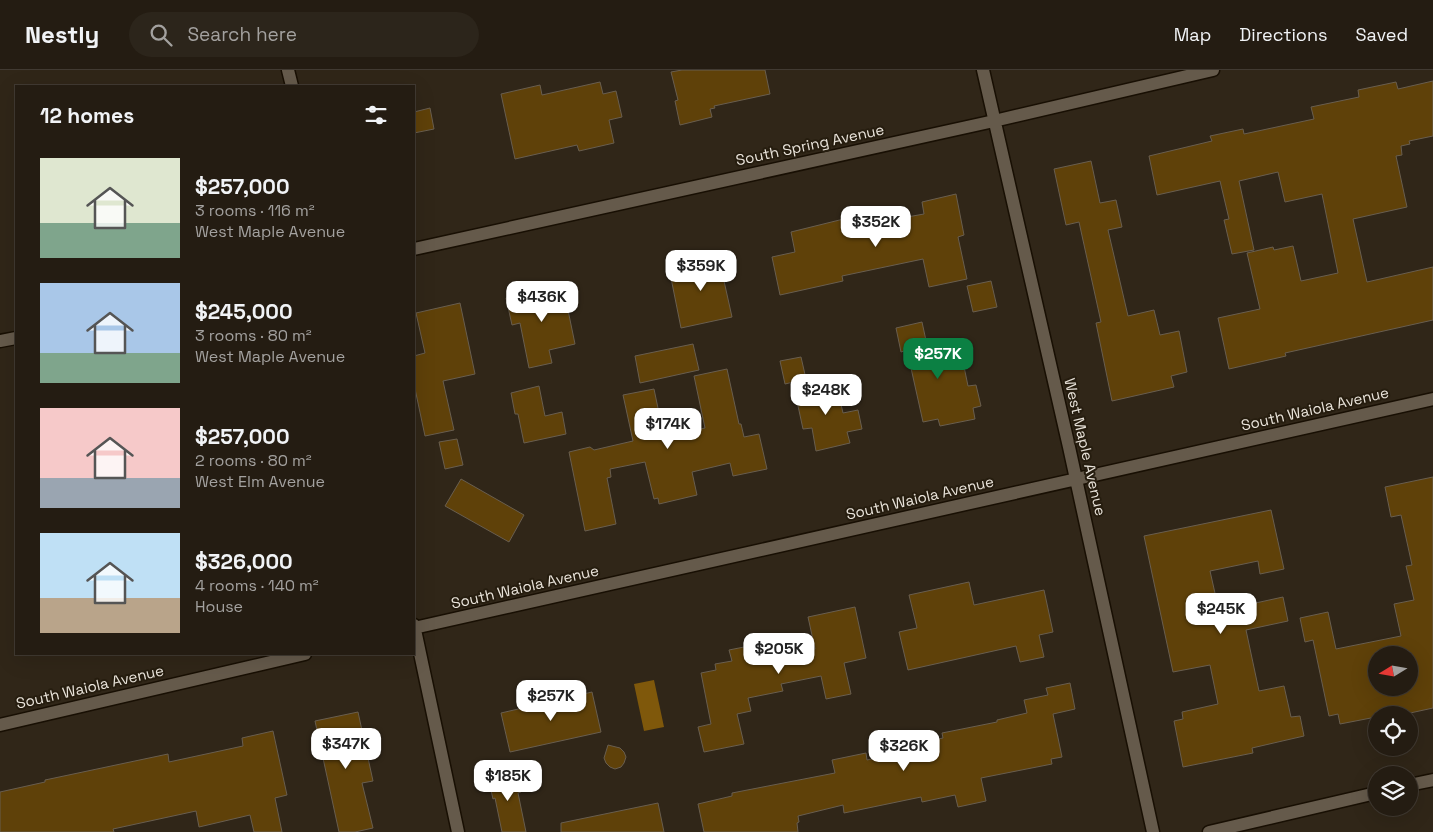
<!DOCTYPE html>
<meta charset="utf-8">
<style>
:root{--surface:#241c12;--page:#2c251b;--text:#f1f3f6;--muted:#a3a19f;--line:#413a32;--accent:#0b8043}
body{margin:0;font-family:"Space Grotesk",sans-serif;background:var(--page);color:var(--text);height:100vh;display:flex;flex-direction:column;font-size:19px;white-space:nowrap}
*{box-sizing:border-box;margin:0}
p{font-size:16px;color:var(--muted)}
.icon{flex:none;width:28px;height:28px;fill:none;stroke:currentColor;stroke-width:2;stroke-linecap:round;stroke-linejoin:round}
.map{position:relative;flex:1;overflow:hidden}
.drawer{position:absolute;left:15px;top:15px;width:400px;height:570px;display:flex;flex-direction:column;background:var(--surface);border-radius:0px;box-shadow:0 5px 20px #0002,0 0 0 1px var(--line)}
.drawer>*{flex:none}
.needle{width:32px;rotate:259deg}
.fabs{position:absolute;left:1368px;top:576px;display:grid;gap:10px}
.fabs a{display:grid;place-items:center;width:50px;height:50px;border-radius:50%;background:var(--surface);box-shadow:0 5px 20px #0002,0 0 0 1px var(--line);font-size:25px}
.price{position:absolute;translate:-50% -42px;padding:0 11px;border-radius:10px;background:#fff;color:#222;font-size:16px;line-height:32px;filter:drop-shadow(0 1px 2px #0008)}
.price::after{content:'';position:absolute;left:50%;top:30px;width:15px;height:11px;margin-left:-8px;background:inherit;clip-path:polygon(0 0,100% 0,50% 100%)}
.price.active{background:var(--accent);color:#fff}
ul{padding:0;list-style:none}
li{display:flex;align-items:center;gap:15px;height:125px;padding:0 25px}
li span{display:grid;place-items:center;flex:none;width:140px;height:100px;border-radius:0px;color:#555}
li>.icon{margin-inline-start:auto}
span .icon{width:60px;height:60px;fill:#fffc;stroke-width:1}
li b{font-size:21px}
h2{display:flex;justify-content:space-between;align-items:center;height:60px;padding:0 25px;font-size:21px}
header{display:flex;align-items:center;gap:30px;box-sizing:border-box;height:70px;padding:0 25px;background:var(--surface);border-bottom:1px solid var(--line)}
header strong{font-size:24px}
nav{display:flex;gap:28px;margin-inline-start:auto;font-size:18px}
.search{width:350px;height:45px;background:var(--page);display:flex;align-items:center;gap:12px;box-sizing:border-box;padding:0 18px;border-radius:28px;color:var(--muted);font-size:19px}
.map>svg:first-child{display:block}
.water{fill:#7f580b}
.building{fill:#5f4109;stroke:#695e4f;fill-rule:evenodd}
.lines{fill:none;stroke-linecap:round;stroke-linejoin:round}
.street-casing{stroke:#180f03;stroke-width:15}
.street{stroke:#655a4b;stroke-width:12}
.labels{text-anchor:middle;stroke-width:4;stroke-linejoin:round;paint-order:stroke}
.street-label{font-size:15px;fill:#e9e3da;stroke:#261d0f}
</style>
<header>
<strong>Nestly</strong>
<div class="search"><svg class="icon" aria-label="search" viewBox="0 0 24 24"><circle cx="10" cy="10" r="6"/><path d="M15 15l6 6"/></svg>Search here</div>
<nav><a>Map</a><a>Directions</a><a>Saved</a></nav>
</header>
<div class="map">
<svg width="1433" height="762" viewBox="0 0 1433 762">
<rect width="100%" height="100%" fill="#302618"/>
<!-- water -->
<path class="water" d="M654,610L664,657L644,661L634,614Z"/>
<!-- building -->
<path class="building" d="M682,0H765L770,24L714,36L715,38L710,39L712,47L680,55L675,31L678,30L671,2Z
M1433,11V66L1409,71L1410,74L1401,76L1402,85L1396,86L1407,137L1353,149L1367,212L1433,197V250L1285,283L1286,286L1229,299L1218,248L1260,239L1247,183L1273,177L1274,180L1293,176L1301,211L1338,203L1322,124L1285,132L1278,102L1239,111L1254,180L1232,184L1224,150L1229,149L1220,111L1157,125L1149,86L1212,71L1210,66L1243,59L1244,64L1314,49L1311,37L1359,27L1358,20L1396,12L1398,19Z
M600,12L603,24L616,21L622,47L609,50L614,73L579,81L577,75L515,89L501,24L540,15L542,25Z
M430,38L434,59L414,63V42Z
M1091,91L1100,133L1116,130L1122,157L1108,160L1128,246L1154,240L1160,265L1179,261L1187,302L1171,306L1174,317L1112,331L1096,253L1101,252L1079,152L1066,155L1054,99Z
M956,124L964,165L958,167L967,209L929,217L923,189L842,206L843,211L780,225L772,187L795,182L791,162L876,141L879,152L924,144L922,132Z
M718,184L732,247L681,258L671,208L682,192Z
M991,211L997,237L973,242L967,216Z
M563,216L575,274L549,280L552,293L529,298L520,253L512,255L506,228Z
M460,233L475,304L443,311L454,360L425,366L414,314V286L425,283L416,243Z
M922,252L930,289L961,282L968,316L976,315L981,336L973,338L975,349L940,356L938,349L923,352L907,280L901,282L896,258Z
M693,274L699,300L640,313L635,286Z
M801,287L806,309L785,314L780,291Z
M727,299L739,354H741L744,367L759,364L767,399L733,406L730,393L692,402L697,425L659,434L658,428L654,429L645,392L610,399L611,407L607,408L616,454L585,461L569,382L590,377L594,380L633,371L623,325L654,319L664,367L705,358L694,306Z
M836,313L843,343L858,340L862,359L847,362L850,373L816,381L812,358L803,359L795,322Z
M539,316L545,346L562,342L566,364L524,373L518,344H515L511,323Z
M457,369L463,395L445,399L439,372Z
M1433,407V638L1401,645H1376V647L1340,654L1338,644L1329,646L1313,570L1305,572L1300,548L1328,542L1336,579L1401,566L1394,534L1414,530L1406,496L1412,495L1401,445L1391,447L1385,417ZM1376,585H1409V618H1376Z
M461,409L524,445L509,472L445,436Z
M1271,440L1284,499L1260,504L1258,491L1210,501L1219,541L1283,527L1288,551L1246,560L1259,621L1284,616L1291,647L1300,646L1304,666L1252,678L1253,683L1183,697L1174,651L1183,649L1182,642L1218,634L1210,595L1173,602L1144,466Z
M969,512L974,535L1044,520L1053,562L1039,565L1044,587L1020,592L1016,576L908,600L899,562L917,558L909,525Z
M855,537L866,588L844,593L851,624L826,629L821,606L781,614L783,621L748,628L751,641L737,644L744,674L704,682L698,657L711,654L701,603L716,600L715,594L732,591L729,580L754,575L756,586L774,582L775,587L815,579L808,547Z
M1070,613L1075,639L1053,644L1062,687L1051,689L1052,694L981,708L986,731L958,737L955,725L922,732L921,727L844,743L843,735L798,746L799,752L797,753L798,762H704L698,734L732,726V723L835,703L832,690L866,683L867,690L911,680L910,675L943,668L942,663L997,652V650L1027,643L1024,630L1048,625L1046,618Z
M592,622L601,662L510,682L501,643Z
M358,642L373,711L362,713L373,758L355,762H339L315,651Z
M273,661L287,725L275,728L282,762H254L250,745L199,757L196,741L113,759L114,762H0V722L45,712V710L168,684L169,692L243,676L242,668Z
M608,675L620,678L624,682L626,687L624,693L621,697L615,699L610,697L606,693L604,688Z
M517,702L521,722L518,723L526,762H502L495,728L493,729L488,707Z
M658,733L664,762H561V753Z"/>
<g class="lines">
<defs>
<path id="street" d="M288,0L292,16
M983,0L1069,377L1153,762
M414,179L994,51L1213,0
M0,271L16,268
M414,555L458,762
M414,558L1433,329
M0,655L305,584
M1409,715L1433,710
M1209,762L1376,723"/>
</defs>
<!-- street casing -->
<use href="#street" class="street-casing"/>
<!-- street -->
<use href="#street" class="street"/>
</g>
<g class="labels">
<!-- street labels -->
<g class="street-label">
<text transform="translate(810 75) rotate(-12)" y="5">South Spring Avenue</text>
<text transform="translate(1315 339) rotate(-13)" y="5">South Waiola Avenue</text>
<text transform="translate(1085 377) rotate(77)" y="5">West Maple Avenue</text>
<text transform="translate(920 428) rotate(-13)" y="5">South Waiola Avenue</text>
<text transform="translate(525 517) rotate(-13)" y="5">South Waiola Avenue</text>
<text transform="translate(90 617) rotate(-13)" y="5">South Waiola Avenue</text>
</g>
</g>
</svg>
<div class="fabs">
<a><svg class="needle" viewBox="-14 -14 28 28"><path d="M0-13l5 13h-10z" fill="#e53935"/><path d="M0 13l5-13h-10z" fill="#a3a19f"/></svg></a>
<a><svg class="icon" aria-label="locate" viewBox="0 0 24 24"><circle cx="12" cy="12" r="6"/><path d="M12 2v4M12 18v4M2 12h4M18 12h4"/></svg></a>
<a><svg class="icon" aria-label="layers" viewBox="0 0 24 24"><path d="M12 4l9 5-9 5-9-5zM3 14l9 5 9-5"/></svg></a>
</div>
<b class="price" style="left:876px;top:178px">$352K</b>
<b class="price" style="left:701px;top:222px">$359K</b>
<b class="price" style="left:542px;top:253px">$436K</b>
<b class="price active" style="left:938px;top:310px">$257K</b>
<b class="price" style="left:826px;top:346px">$248K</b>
<b class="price" style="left:668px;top:380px">$174K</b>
<b class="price" style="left:1221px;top:565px">$245K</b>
<b class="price" style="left:779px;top:605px">$205K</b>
<b class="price" style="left:551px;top:652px">$257K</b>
<b class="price" style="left:346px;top:700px">$347K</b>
<b class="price" style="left:904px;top:702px">$326K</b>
<b class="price" style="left:508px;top:732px">$185K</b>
<section class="drawer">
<h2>12 homes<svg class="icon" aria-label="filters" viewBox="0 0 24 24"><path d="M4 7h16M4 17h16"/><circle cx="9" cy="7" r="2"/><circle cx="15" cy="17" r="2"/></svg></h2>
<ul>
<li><span style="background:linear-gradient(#dfe7d0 65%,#7fa58c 0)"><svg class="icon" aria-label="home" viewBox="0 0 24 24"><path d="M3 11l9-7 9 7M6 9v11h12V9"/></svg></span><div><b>$257,000</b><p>3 rooms · 116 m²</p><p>West Maple Avenue</p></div></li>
<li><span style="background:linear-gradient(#a9c7e8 70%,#7fa58c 0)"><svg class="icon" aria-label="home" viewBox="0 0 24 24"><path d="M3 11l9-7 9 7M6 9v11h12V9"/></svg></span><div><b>$245,000</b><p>3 rooms · 80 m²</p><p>West Maple Avenue</p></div></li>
<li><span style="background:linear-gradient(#f6c9c9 70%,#9aa5b1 0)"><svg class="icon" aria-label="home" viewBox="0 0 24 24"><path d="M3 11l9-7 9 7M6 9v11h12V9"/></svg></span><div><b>$257,000</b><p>2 rooms · 80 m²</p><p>West Elm Avenue</p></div></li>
<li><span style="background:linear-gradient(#bfe0f5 65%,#b9a48a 0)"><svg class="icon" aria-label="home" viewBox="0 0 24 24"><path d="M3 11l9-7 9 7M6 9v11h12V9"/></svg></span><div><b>$326,000</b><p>4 rooms · 140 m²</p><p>House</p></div></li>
</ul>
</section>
</div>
